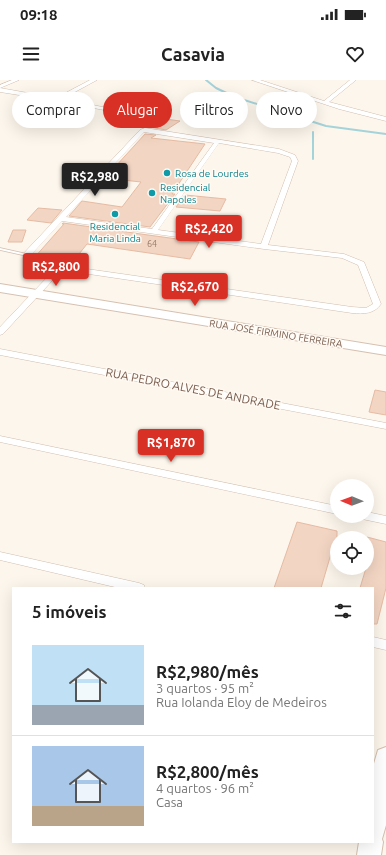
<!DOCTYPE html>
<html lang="pt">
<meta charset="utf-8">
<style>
:root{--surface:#fff;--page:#f2f2f2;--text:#222;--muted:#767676;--line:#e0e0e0;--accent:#d93025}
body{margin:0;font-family:Ubuntu,sans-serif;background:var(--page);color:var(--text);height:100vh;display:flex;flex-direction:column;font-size:15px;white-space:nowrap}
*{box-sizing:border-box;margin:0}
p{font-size:13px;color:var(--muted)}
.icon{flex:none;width:22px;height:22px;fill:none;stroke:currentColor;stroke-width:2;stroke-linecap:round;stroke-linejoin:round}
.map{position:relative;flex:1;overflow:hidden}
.sheet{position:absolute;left:12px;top:507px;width:362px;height:256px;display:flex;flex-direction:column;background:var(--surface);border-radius:0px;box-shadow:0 4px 16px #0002}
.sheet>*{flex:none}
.hud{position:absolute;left:12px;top:12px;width:362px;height:36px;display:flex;gap:8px}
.needle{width:26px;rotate:271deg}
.controls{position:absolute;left:330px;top:399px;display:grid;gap:8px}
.controls a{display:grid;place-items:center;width:44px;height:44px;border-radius:50%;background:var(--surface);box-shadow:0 4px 16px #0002;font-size:20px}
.price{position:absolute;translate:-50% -34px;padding:0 9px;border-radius:4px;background:var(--accent);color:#fff;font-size:13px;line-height:26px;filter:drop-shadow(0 1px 2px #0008)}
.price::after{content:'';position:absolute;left:50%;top:24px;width:12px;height:9px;margin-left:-6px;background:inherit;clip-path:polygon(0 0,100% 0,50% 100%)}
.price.active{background:#222;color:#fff}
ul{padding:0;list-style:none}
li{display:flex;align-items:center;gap:12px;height:100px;padding:0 20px}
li+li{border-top:1px solid var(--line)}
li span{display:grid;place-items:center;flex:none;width:112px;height:80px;border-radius:0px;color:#555}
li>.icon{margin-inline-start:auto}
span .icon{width:48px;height:48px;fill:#fffc;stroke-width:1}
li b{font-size:17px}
h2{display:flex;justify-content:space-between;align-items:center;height:48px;padding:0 20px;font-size:17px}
.tag{padding:0 14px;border-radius:18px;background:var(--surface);box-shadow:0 4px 16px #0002;font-size:14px;line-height:36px}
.tag.active{background:var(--accent);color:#fff}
.status{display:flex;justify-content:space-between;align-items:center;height:28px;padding:0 20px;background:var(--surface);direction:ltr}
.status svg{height:11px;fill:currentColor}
header{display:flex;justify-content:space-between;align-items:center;height:52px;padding:0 20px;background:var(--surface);font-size:18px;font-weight:700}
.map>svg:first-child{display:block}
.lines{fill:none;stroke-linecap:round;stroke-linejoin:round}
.stream{stroke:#a5d3da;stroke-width:2}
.building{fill:#f3d5c3;stroke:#e6bba3}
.lane-casing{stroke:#d1beb0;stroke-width:1.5}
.street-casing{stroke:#d1beb0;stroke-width:1}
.secondary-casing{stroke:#d6c0b0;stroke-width:2}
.lane{fill:#fff;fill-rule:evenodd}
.street{fill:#fff;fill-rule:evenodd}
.secondary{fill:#fff;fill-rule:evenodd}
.culture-dot{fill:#0f9aa8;stroke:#fffaf3;stroke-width:1.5}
.labels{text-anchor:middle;stroke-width:3;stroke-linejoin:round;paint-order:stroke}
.far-number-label{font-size:9px;fill:#987a6a}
.far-culture-label{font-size:10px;fill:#0d838f;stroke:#fffaf3;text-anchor:start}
.far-street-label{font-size:10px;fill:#7a5c4d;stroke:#fffaf3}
.street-label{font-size:12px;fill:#7a5c4d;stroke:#fffaf3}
</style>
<div class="status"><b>09:18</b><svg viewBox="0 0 49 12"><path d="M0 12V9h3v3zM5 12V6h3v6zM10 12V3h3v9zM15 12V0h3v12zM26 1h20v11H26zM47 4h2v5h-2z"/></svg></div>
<header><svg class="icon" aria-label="menu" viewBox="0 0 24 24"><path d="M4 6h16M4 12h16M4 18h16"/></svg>Casavia<svg class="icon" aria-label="heart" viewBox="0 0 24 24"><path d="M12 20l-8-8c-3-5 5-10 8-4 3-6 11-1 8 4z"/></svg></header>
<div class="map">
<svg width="386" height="775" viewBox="0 0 386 775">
<rect width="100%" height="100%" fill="#fdf6ec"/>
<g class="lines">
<!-- stream -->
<path class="stream" d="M206,0L216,8L235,17L326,46L386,54
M313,52V79"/>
</g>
<!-- building -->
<path class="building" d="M158,38L180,41L166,50L144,46Z
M145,54L156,55L151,58L205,64L172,114H175L150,147L69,136L82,121L122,127L141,102L105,98Z
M185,115L226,119L220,131L176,127Z
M38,128L62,130L51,143L27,140Z
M63,143L148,155L199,162L190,179L87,164L71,184L34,178L64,144H62Z
M13,150H26L22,162H8Z
M375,310L386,312V335L369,332Z
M297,442L337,451V468L333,467L321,508H274Z
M367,457L386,462V508L377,544H373V508H360L366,488H367Z"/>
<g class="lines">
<defs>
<path id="lane" d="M0,168L27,174L29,175L27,176L0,170Z"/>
<path id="street" d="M12,0H19L0,8L56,18L90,0H97L62,19L128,32L125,34L57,21L38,31H34V29L51,20L0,12V5Z
M252,0H260L324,21L350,0H356L329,22L386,37V41L339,29Z
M145,48L279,69L295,75L298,81L268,165L344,174L364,182L381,224C374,234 364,234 352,233L62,190L3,254L0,255V247L55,189L33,186L24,181V173L140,50ZM144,52L214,63L152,149L66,137ZM219,63L278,73L290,77L292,81L261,164L158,150ZM62,141L264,169L342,178L358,185L373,224L366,228L352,227L38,182L31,178V175Z
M0,269L386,343V349L0,275Z
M0,356L337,426V434L0,362Z
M367,432L386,436V444L362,439L360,436H367Z
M0,472L139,503L144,505L145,508H119L0,480Z
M373,557L386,560V570L373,567Z"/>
<path id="secondary" d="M0,204L386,267V275L0,212Z
M386,667V745L382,759L383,762L381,775H357L359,762H373V687L378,670Z"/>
</defs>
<!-- lane casing -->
<use href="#lane" class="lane-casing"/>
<!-- street casing -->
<use href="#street" class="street-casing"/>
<!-- secondary casing -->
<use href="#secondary" class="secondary-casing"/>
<!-- lane -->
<use href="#lane" class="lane"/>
<!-- street -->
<use href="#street" class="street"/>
<!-- secondary -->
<use href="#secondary" class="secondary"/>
</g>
<!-- markers -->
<g class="culture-dot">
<circle cx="167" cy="93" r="4"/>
<circle cx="152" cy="113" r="4"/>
<circle cx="115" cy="134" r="4"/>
</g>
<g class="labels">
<!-- far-number labels -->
<g class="far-number-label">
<text x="152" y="167">64</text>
</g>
<!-- far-culture labels -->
<g class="far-culture-label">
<text x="175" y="97">Rosa de Lourdes</text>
<text x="160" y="111">Residencial<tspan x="160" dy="12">Napoles</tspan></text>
<text x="115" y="150" text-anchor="middle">Residencial<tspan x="115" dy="12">Maria Linda</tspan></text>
</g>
<!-- far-street labels -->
<g class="far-street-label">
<text transform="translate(276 253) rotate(9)" y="4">RUA JOSÉ FIRMINO FERREIRA</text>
</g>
<!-- street labels -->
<g class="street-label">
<text transform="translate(193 309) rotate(11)" y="4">RUA PEDRO ALVES DE ANDRADE</text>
</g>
</g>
</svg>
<div class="controls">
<a><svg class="needle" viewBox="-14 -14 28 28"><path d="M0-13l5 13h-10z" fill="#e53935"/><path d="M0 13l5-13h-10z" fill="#767676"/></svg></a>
<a><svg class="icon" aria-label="locate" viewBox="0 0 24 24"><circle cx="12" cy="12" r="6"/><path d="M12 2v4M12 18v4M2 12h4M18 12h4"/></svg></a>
</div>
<b class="price active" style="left:95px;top:117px">R$2,980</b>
<b class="price" style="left:209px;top:169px">R$2,420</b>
<b class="price" style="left:56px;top:207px">R$2,800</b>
<b class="price" style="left:195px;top:227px">R$2,670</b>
<b class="price" style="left:171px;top:383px">R$1,870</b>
<div class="hud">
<a class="tag">Comprar</a>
<a class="tag active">Alugar</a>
<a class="tag">Filtros</a>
<a class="tag">Novo</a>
</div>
<section class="sheet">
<h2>5 imóveis<svg class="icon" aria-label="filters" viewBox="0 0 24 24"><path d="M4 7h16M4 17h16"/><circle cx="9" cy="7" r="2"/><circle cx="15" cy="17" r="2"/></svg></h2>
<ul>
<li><span style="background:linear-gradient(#bfe0f5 75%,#9aa5b1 0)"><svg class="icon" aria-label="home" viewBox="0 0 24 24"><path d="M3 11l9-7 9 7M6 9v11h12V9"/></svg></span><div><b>R$2,980/mês</b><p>3 quartos · 95 m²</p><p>Rua Iolanda Eloy de Medeiros</p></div></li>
<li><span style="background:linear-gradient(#a9c7e8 75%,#b9a48a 0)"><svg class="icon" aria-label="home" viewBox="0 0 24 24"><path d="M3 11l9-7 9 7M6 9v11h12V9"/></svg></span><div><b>R$2,800/mês</b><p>4 quartos · 96 m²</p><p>Casa</p></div></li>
</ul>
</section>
</div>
